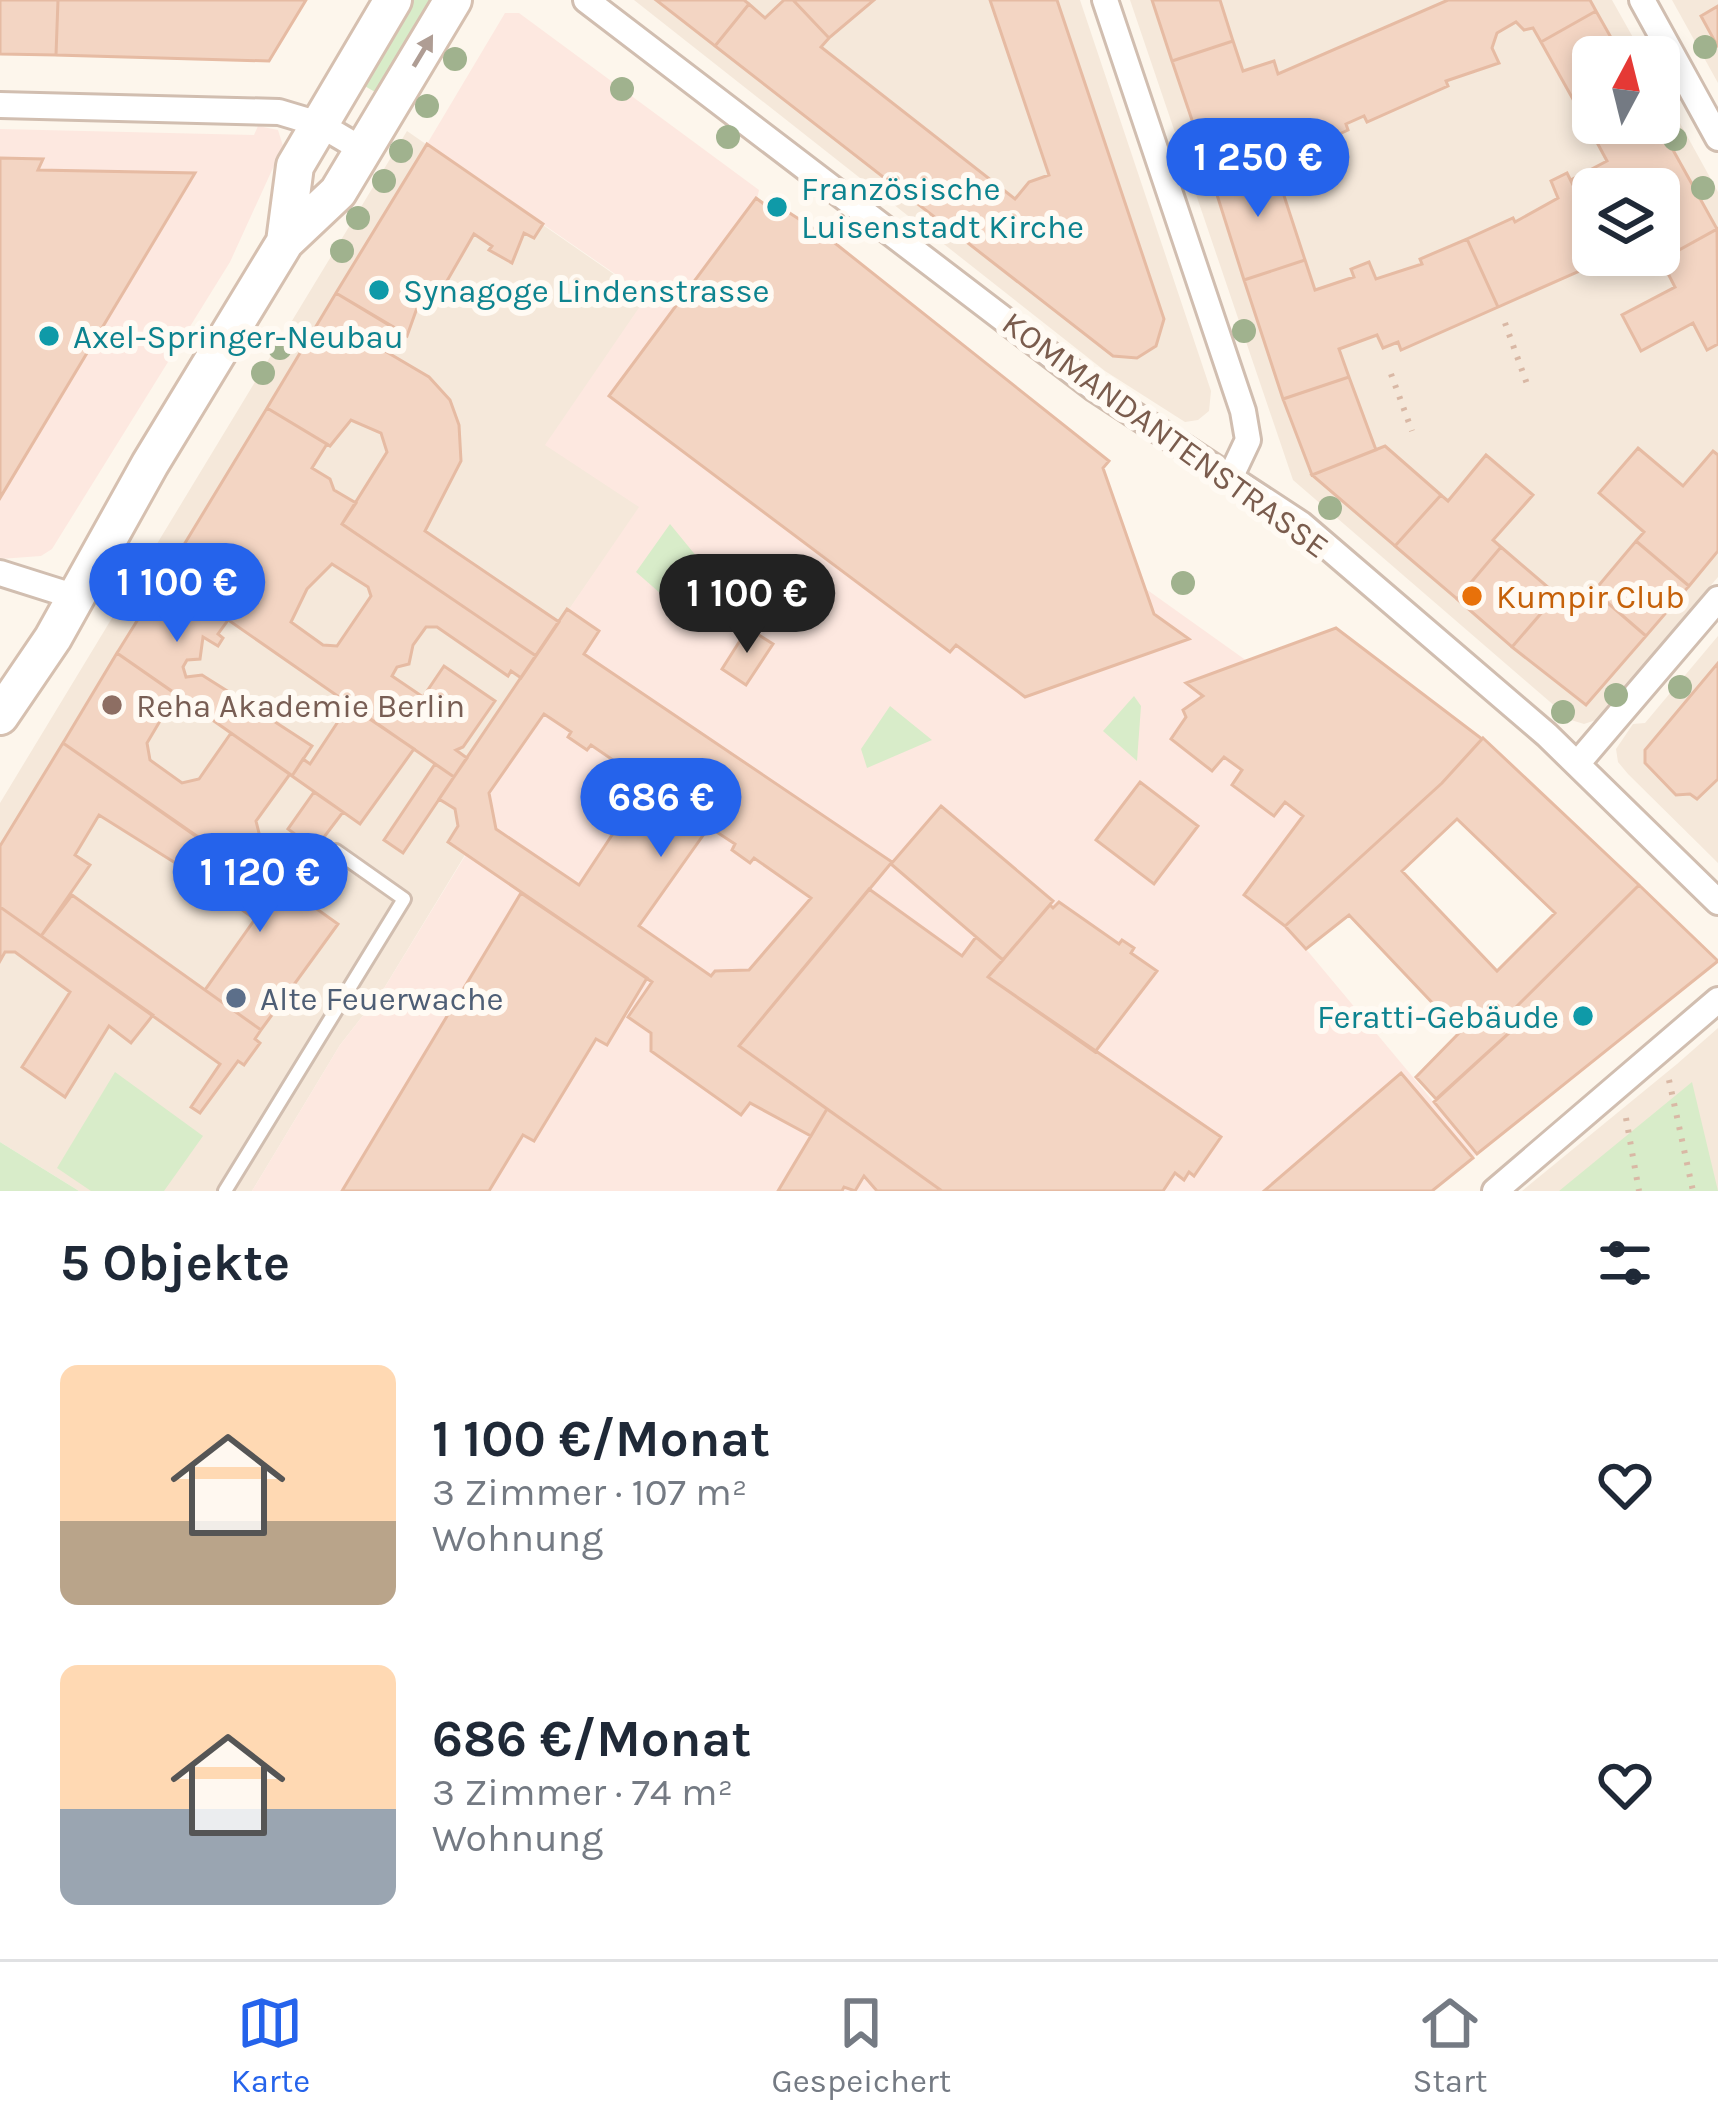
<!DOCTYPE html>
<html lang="de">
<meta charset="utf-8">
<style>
:root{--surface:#fff;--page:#f6f6f7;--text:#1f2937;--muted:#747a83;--line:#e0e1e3;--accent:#2563eb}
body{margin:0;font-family:Karla,sans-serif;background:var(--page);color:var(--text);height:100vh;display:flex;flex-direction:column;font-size:45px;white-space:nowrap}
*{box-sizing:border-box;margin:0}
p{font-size:39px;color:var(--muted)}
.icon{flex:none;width:66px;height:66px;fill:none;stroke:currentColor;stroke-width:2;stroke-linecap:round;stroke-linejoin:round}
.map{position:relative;height:1191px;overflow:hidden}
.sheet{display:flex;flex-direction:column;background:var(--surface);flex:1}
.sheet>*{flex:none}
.needle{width:78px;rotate:7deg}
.fabs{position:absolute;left:1572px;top:36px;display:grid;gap:24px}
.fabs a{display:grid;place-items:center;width:108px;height:108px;border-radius:18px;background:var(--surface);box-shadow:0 6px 18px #0003;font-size:60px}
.price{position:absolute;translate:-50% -102px;padding:0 27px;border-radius:42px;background:var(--accent);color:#fff;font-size:39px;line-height:78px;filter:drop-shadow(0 3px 6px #0008)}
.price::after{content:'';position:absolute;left:50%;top:72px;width:36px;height:27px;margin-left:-18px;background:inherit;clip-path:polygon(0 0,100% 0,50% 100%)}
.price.active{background:#222;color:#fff}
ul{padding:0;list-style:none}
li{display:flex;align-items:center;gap:36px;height:300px;padding:0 60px}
li span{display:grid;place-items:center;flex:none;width:336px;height:240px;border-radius:18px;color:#555}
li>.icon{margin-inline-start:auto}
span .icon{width:144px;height:144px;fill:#fffc;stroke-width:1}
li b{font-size:51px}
h2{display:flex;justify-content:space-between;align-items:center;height:144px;padding:0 60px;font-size:51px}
.menu{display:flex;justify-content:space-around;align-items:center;height:168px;border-top:3px solid var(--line);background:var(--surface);font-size:33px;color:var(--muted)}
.menu a{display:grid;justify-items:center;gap:6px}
.menu .active{color:var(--accent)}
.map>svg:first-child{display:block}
.residential{fill:#f5e8da;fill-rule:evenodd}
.commercial{fill:#fde8e0}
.green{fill:#d8ecc9}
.building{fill:#f3d5c3;stroke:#e6bba3;stroke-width:3;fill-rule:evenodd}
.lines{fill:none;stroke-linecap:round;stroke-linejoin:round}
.lane-casing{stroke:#d1beb0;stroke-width:18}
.street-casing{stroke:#d1beb0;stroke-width:30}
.secondary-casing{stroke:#d6c0b0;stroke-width:42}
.path{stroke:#d9b8a5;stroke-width:6;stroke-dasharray:3 9;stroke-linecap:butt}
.lane{stroke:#fff;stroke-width:12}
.street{stroke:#fff;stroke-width:24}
.secondary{stroke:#fff;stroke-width:36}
.tree{fill:#a0b28e}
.oneway{fill:#af9d94}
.culture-dot{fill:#0f9aa8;stroke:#fffaf3;stroke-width:4.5}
.food-dot{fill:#e8710a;stroke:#fffaf3;stroke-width:4.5}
.education-dot{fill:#8d6e63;stroke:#fffaf3;stroke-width:4.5}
.service-dot{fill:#5c6f8a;stroke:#fffaf3;stroke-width:4.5}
.labels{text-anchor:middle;stroke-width:12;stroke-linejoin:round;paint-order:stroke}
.culture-label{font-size:33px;fill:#0d838f;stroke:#fffaf3;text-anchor:start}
.street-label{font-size:33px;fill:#7a5c4d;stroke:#fffaf3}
.food-label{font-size:33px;fill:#c56008;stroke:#fffaf3;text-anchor:start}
.education-label{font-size:33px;fill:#785e54;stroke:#fffaf3;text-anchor:start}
.service-label{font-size:33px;fill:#4e5e75;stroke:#fffaf3;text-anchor:start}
</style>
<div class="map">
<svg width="1718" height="1191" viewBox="0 0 1718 1191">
<rect width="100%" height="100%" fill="#fdf6ec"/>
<!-- residential -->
<path class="residential" d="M634,0H1080L1211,391L1209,411L1198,420L1185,422L1105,371Z
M1130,0H1612L1644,57H1593V123H1659V85L1718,192V577L1596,720L1584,724L1571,720L1293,480ZM1593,189H1659V255H1593Z
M1672,0H1718V83Z
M407,131L647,297L546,445L640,507L439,798L455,809L465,855L383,990L340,1045L252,1191H79L0,1142V803Z
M1718,636V863L1628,774L1618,762L1616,749L1633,724L1645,723Z
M1718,1028V1191H1522L1677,1064Z"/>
<!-- commercial -->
<path class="commercial" d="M505,13H519L759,190L757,199L779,216L785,210L831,240L1109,461L1104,469L1146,589L1247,661L1336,628L1482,739L1291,931L1477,1154L1473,1158L1432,1191H252L340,1045L383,990L465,856L448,842L458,826L455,809L439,799L639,507L545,445L647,296L427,144Z
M258,126L278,130L283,146L230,262L52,549L41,556L0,559V129L254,135Z"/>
<!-- green -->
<path class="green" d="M414,0H431L375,92L363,85Z
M670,524L706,568L677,608L636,572Z
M1134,696L1141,706L1137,761L1103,731Z
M890,706L932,740L867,768L861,749Z
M115,1072L203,1136L164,1191H91L57,1168Z
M1692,1082L1718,1191H1559Z
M0,1142L79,1191H0Z"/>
<!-- building -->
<path class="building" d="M0,0H58L56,55L0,54Z
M58,0H306L269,61L56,55Z
M656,0H744L749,4L715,46Z
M784,0H793L829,38L821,47L1015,199L1029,182L1049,175L990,0H1057L1164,319L1156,346L1137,358L1113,356L715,46L749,4L765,18Z
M793,0H874L829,38Z
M1152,0H1220L1233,41L1172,61Z
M1448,0H1590L1596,11L1541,42L1533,28L1524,30L1516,22L1497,33L1492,48L1499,63L1446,81L1448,86L1367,122L1364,116L1346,124L1348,130L1317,144L1309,128L1294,122L1275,128L1274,139L1267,144L1272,159L1212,179L1172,61L1233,41L1243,71L1274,61L1278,74Z
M1718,6V47L1701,16Z
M1596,11L1622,57H1593V123H1614L1593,135L1541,42Z
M1614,123H1658L1717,229L1661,260L1659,189H1593V225L1571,180L1607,161L1593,135Z
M427,144L543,224L534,238L524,233L512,263L489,250L492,246L474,234L428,314L417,308L407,336L336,293Z
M0,158L43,159L38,170L195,173L0,498Z
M1272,159L1305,260L1244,280L1212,179Z
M1567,173L1593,225V265L1498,307L1467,239L1513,218L1515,222L1558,198L1551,181Z
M756,198L780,216L785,210L831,240L1109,461L1103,468L1154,614L1189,639L1025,697L956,645L950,652L609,396Z
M1717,229L1718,344L1707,350L1693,323L1641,351L1622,315L1675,287L1661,260Z
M1467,239L1498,307L1401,350L1398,342L1383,348L1377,335L1339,349L1349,377L1283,399L1244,280L1305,260L1315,290L1354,277L1351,269L1369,262L1376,279L1422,264L1420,259Z
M336,293L397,329L385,351L429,377L450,400L459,425L461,461L425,531L559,622L536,656L342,524L387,452L381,433L351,420L330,446L267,408Z
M1349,377L1376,450L1312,475L1283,399Z
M267,408L327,444L312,468L330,479L334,490L356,503L342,524L536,656L521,678L511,671L508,676L437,627H426L413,645L409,664L397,667L392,676L423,697L444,666L495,701L463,747L456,750L467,758L454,777L165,576ZM332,564L368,587L371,596L337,646L323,645L291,622L307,589Z
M1385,446L1441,495L1395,546L1312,475Z
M1638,448L1683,486L1713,451L1718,455V551L1689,586L1636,541L1644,532L1599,493Z
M1486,455L1533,495L1493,540L1501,547L1457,599L1395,546L1441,495L1448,501Z
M1636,541L1689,586L1646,636L1594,591Z
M1501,547L1557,595L1512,647L1457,599Z
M165,576L228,620L218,634L223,638L218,646L203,637L200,659L187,660L183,667L186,677L202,675L232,694L214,721L117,653Z
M1594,591L1646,636L1586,705L1512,647L1557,595L1567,603L1585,602Z
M567,609L599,631L584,654L892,862L739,1046L827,1109L811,1136L750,1103L741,1115L651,1051V1033L628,1017L652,982L448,842L458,826L455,809L439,799ZM544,714L571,732L568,737L587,750L591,745L629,771L601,819L616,829L579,885L496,829L489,793ZM709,827L735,844L732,850L750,863L754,858L811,898L749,970L715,971L711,976L639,926Z
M748,628L773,644L746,685L722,669Z
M1336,628L1482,739L1442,783L1285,926L1244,895L1303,816L1285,802L1274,816L1232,785L1242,770L1224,757L1212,771L1171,739L1186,717L1183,710L1203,696L1186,683Z
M117,653L176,694L147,743L150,760L182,783L199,779L231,733L290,774L256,821L260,837L301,869L282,895L63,743Z
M1718,663V779L1697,799L1690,794L1676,795L1645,763V750Z
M232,694L312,746L292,776L214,721Z
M349,705L414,749L360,824L292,776L303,759L310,764Z
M1483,738L1639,885L1513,1010L1522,1021L1436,1099L1416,1077L1460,1032L1349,915L1306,949L1285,926L1442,783ZM1457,819L1555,913L1497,971L1402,871Z
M63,743L197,837L177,864L99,815L75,855L90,865L41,936L0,907V846Z
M435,764L454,777L403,853L384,840Z
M1140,782L1198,826L1154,884L1096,840Z
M314,792L343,812L315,849L288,829Z
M941,806L1053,901L1003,960L891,864Z
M197,837L282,895L296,876L315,889L307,902L338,924L261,1030L205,990L255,919L177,864Z
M1639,885L1718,961L1477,1154L1434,1102L1522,1021L1513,1010Z
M869,889L962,956L976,937L1003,960L988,977L1221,1137L1194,1176L1189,1172L1184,1180L1175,1173L1163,1191H942L739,1046Z
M521,893L647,978L607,1045L596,1039L534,1141L523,1135L489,1191H342Z
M72,895L261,1030L255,1039L260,1043L244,1065L238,1061L200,1113L191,1107L220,1064L41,936Z
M1059,902L1119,944L1122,940L1134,948L1131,953L1157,971L1095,1052L988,977L1050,905L1053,908Z
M0,907L153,1015L131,1043L109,1026L65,1097L22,1067L70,992L15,952H5L0,961Z
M1401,1073L1473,1158L1432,1191H1264Z
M827,1109L882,1148L942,1191H877L864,1176L855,1191L844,1187L842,1191H778Z"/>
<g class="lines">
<defs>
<path id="lane" d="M225,1191L404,899L336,851"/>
<path id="street" d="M586,0L1095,389L1301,524L1547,735L1718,902
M1105,0L1243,411L1248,440L1230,478
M1642,0L1718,138
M0,105L279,112L319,124L363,150
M0,573L76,597
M1577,764L1718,599
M1495,1191L1718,1000"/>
<path id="secondary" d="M285,242L295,166L393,0
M0,716L53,638L150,464L285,242L338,192L453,0"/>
</defs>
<!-- lane casing -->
<use href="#lane" class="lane-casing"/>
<!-- street casing -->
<use href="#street" class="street-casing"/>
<!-- secondary casing -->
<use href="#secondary" class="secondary-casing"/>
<!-- path -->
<path class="path" d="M1505,323L1527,384
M1391,374L1412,431
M1669,1080L1693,1191
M1626,1118L1639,1191"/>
<!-- lane -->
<use href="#lane" class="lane"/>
<!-- street -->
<use href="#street" class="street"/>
<!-- secondary -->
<use href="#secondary" class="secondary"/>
</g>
<!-- trees -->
<g class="tree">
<circle cx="1705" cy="47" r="12"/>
<circle cx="455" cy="59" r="12"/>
<circle cx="622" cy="89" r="12"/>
<circle cx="427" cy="106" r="12"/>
<circle cx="728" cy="137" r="12"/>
<circle cx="1675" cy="139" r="12"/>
<circle cx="401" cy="151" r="12"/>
<circle cx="384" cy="181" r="12"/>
<circle cx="1703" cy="188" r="12"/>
<circle cx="358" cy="218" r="12"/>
<circle cx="342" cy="251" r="12"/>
<circle cx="1244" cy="331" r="12"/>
<circle cx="280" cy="348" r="12"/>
<circle cx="263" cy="373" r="12"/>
<circle cx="1330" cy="508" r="12"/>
<circle cx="1183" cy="583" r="12"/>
<circle cx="1680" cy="687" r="12"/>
<circle cx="1616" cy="695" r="12"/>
<circle cx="1563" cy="712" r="12"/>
</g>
<!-- one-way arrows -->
<defs><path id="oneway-solid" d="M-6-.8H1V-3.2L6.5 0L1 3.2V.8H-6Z" transform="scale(3)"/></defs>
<use class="oneway" href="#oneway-solid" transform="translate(423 51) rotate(-59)"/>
<!-- markers -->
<g class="culture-dot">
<circle cx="777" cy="207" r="12"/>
<circle cx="379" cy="290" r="12"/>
<circle cx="49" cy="336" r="12"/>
<circle cx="1583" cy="1016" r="12"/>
</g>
<circle class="food-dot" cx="1472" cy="596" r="12"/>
<circle class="education-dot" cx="112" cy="705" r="12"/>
<circle class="service-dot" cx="236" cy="998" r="12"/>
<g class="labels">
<!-- culture labels -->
<g class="culture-label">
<text x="801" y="200">Französische<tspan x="801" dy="38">Luisenstadt Kirche</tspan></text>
<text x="403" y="302">Synagoge Lindenstrasse</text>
<text x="73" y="348">Axel-Springer-Neubau</text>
<text x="1559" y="1028" text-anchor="end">Feratti-Gebäude</text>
</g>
<!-- street labels -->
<g class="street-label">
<text transform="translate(1166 434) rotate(36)" y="12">KOMMANDANTENSTRASSE</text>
</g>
<!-- food labels -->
<g class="food-label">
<text x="1496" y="608">Kumpir Club</text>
</g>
<!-- education labels -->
<g class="education-label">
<text x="136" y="717">Reha Akademie Berlin</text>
</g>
<!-- service labels -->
<g class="service-label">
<text x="260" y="1010">Alte Feuerwache</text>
</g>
</g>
</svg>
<div class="fabs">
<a><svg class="needle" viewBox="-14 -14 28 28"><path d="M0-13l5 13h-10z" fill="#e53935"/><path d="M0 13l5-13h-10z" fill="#747a83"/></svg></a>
<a><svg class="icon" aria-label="layers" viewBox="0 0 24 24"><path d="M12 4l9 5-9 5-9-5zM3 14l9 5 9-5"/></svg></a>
</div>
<b class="price" style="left:1258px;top:220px">1 250 €</b>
<b class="price" style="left:177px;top:645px">1 100 €</b>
<b class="price active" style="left:747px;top:656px">1 100 €</b>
<b class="price" style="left:661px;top:860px">686 €</b>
<b class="price" style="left:260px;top:935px">1 120 €</b>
</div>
<section class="sheet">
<h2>5 Objekte<svg class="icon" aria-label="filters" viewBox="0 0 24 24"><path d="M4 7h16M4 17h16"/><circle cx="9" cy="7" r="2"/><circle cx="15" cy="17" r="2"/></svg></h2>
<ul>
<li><span style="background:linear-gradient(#ffd9b3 65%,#b9a48a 0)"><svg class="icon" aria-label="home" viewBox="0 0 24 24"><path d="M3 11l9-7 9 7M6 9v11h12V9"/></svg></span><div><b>1 100 €/Monat</b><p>3 Zimmer · 107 m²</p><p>Wohnung</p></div><svg class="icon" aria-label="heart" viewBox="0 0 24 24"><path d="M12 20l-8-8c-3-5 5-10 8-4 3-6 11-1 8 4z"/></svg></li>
<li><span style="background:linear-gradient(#ffd9b3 60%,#9aa5b1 0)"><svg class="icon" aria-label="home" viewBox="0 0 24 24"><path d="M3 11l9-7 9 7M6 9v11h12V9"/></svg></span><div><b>686 €/Monat</b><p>3 Zimmer · 74 m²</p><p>Wohnung</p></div><svg class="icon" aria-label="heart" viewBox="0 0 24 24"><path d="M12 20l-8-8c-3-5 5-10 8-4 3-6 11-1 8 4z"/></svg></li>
</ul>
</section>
<nav class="menu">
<a class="active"><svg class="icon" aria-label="map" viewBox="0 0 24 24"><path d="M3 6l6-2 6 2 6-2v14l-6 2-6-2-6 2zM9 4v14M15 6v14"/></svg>Karte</a>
<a><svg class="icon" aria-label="saved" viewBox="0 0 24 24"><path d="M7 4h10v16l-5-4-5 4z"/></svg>Gespeichert</a>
<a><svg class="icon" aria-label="home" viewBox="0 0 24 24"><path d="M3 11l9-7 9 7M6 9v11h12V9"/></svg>Start</a>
</nav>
